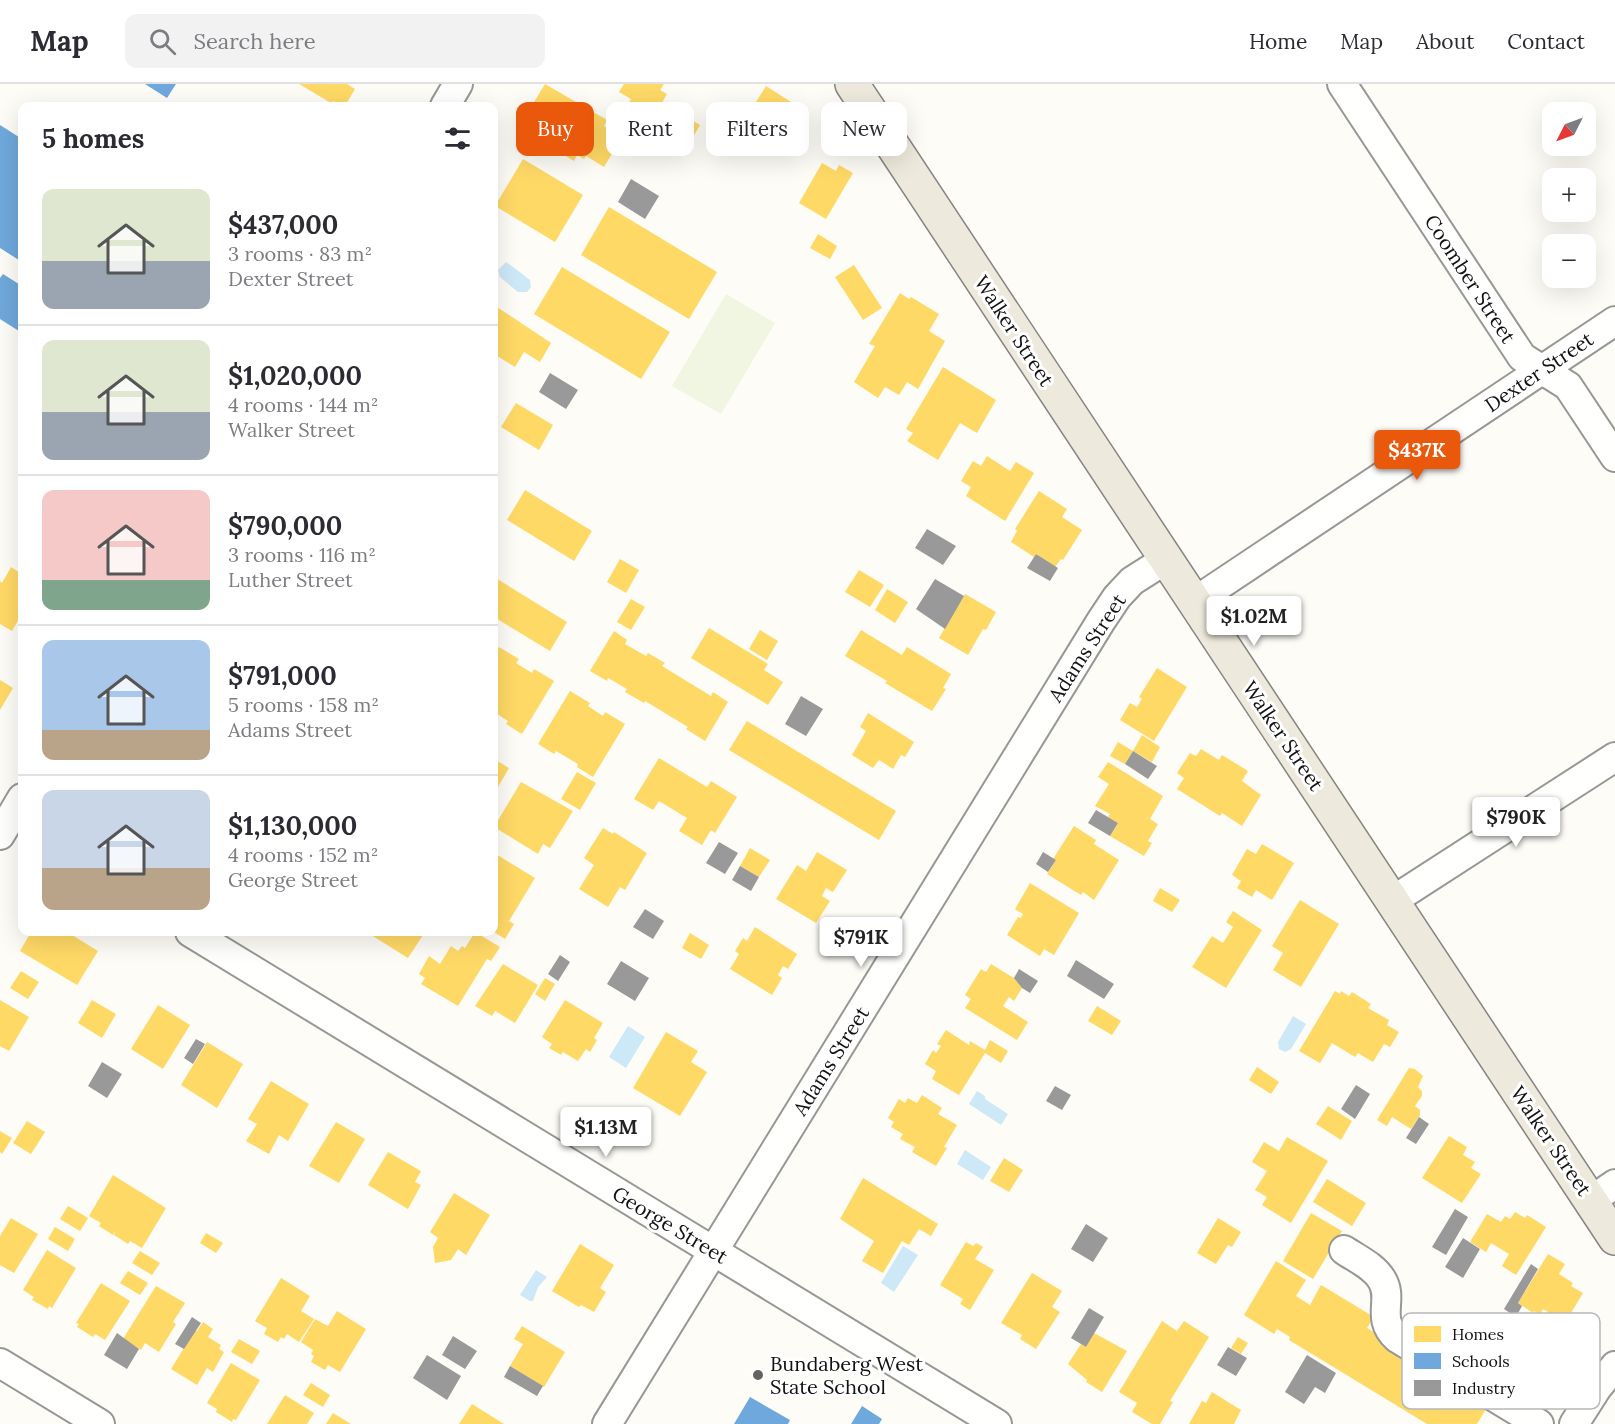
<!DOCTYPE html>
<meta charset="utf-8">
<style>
:root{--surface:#fff;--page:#f2f2f3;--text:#2b2b33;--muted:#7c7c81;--line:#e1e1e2;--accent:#ea580c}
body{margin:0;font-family:Lora,serif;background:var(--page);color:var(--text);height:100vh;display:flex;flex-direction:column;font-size:22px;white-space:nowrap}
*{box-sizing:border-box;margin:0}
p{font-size:20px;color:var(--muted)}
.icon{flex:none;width:33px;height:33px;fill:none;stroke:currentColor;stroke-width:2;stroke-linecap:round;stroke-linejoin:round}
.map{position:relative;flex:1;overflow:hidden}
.details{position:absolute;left:18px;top:18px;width:480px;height:834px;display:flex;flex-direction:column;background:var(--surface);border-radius:12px;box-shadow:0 6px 24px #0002}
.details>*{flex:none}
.top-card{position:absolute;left:516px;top:18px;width:570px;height:54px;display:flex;gap:12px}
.needle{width:39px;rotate:228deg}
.fabs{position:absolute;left:1542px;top:18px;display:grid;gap:12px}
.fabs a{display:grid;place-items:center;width:54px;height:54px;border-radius:12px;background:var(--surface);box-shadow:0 6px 24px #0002;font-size:30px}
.price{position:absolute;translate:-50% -51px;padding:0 14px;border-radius:6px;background:#fff;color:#222;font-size:20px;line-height:39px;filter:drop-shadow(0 2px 3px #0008)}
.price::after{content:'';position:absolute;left:50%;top:36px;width:18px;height:14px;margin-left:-9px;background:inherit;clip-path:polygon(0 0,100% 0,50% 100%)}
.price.on{background:var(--accent);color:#fff}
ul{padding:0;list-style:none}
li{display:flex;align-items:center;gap:18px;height:150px;padding:0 24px}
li+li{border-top:2px solid var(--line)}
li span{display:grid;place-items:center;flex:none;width:168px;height:120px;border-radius:12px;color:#555}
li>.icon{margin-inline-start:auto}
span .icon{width:72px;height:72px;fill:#fffc;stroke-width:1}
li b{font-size:26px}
h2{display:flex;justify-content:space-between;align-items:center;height:72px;padding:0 24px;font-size:26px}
.chip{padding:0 21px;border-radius:12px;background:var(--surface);box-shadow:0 6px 24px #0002;font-size:21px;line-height:54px}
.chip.on{background:var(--accent);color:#fff}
header{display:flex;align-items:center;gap:36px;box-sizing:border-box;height:84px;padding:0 30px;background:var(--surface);border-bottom:2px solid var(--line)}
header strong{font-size:28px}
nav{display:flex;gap:33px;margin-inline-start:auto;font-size:21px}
.search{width:420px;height:54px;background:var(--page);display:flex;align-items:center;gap:15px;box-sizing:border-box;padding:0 21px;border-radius:12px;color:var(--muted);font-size:22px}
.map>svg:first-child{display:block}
.pitch{fill:#f0f6e1}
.water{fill:#cde8f7}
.homes{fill:#ffd966}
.schools{fill:#6fa8dc}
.industry{fill:#999}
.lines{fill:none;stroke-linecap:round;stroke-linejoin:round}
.minor-casing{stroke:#979795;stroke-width:32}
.major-casing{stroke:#858482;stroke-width:36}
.minor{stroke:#fffffe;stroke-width:28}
.major{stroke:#ede9dc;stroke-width:33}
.poi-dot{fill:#646362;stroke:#fff;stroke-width:2}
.labels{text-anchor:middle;stroke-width:6;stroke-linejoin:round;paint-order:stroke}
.street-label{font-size:20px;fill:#111;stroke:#fff}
.poi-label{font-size:20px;fill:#111;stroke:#fff;text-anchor:start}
.key{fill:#fff;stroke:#b8b8b8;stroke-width:1.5}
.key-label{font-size:16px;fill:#111}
</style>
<header>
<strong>Map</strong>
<div class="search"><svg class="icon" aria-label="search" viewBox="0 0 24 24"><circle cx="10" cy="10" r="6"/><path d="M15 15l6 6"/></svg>Search here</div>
<nav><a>Home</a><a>Map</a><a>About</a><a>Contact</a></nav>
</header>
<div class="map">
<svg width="1615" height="1340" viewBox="0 0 1615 1340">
<rect width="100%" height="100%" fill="#fdfcf7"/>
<!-- pitch -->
<path class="pitch" d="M726,210L775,239L721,330L672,302Z"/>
<!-- water -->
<path class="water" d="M506,178C508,179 526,193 530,196L531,203L527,208H518L500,193L498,186Z
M1293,932L1306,940L1291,965L1285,968L1279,965L1278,958Z
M628,942L645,953L626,984L609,973Z
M977,1007L985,1012V1015L1008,1030L1001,1041L969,1020Z
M965,1066L991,1083L983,1096L957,1080Z
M903,1162L918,1171L894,1208L881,1199Z
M536,1186L547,1193L538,1203L533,1217H530L520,1211Z"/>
<!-- homes -->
<path class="homes" d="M299,0H347L355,5L345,22H341L333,17L331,19Z
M545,0L607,36L604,42L622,53L604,83L586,72L584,75L577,71L574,77L546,60L549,54L541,49L545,42L534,35L542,23L534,18Z
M624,0H664L660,6L667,10L653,34L649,32L644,39L628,29L632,24L627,21L631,15L619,8Z
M766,2L802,25L775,70L738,47Z
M680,29L700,41L685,67L664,54Z
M523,75L583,111L555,158L495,122Z
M822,79L836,87L839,81L853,89L826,135L799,119Z
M609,123L717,188L689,235L581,171Z
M818,150L837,162L830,175L810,164Z
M854,181L882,224L863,236L835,193Z
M562,183L670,248L641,295L534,230Z
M900,209L909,215L911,213L939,230L929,247L945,257L918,305L907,298L899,311L885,303L878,314L854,298L875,262L869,260Z
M494,221L551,259L540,278L524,268L515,283L494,270Z
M943,283L996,316L977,349L960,339L938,376L907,357L913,349L906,345Z
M516,319L553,341L539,366L501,343Z
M987,372L1010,387L1016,378L1034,389L1005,437L966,412L971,403L961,397L973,377L981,382Z
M525,406L592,447L574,477L507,436Z
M1039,407L1067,425L1062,433L1082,446L1063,476L1061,475L1055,483L1036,470L1034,473L1011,458L1017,447L1015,445Z
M620,475L639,486L626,509L607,498Z
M11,483L22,490V530L12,547L0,540V497L2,499Z
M859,486L884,501L870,523L845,508Z
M494,493L567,538L550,567L494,533Z
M887,505L908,518L895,539L875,526Z
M965,510L996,528L986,546L983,545L968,571L939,554Z
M631,515L645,523L631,546L617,538Z
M709,544L768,580L764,586L783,598L768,621L691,574Z
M760,546L778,557L767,576L749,565Z
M861,546L902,571L907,563L951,590L943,604L946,605L932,627L885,599L887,597L845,572Z
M614,547L627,556L625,560L646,572L648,569L665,579L662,582L711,612L713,608L728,618L705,657L686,645L688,643L645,617L644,619L625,608L627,605L608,594L607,597L590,587Z
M499,563L519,575L516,579L532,589L534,585L554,597L522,650L506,640L508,637L494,628V572Z
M1157,584L1187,603L1154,657L1120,636L1130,619L1137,623L1142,615L1139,613Z
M0,596L13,604L0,626Z
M570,607L590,619L588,622L603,632L605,628L625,640L593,693L577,683L578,680L556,667L554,670L538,660Z
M868,629L914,658L905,673L901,671L893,685L879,676L873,684L852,671L866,647L860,643Z
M747,637L896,727L879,756L729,666Z
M1142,651L1160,663L1152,678L1133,667Z
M1118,658L1133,667L1125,680L1110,672Z
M1201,665L1219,676L1222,671L1248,687L1242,697L1261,711L1242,742L1222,729L1220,732L1177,705L1184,694L1177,689L1190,669L1196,672Z
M659,674L707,703L711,697L737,713L715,749L711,746L702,761L679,747L687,734L659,717L653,726L634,715Z
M494,675L509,684L494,710Z
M1108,678L1163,712L1150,735L1158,740L1148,757L1152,759L1144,772L1110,752L1118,739L1108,733L1110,730L1095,722L1109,700L1098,693Z
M577,688L596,699L580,726L561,715Z
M521,698L573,727L550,764L543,760L538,770L494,743Z
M1074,742L1096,756L1094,760L1119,776L1094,816L1083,808L1081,811L1047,790L1056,776L1053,775Z
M603,744L613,750L614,748L647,769L625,806L620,803L608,823L579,805L594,781L584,774Z
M1262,760L1294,779L1272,816L1256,806L1252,813L1237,804L1241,797L1232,791L1247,765L1256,770Z
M750,764L770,776L759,793L740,782Z
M817,768L847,786L833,808L826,804L822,812L830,817L816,839L776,815L797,781L806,787Z
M494,769L535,794L509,837L514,840L505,855L494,848V818L497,811L494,809Z
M1030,799L1079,829L1054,871L1044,865L1040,872L1007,851L1018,833L1021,834L1023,830L1015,825Z
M1160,804L1180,816L1172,828L1153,817Z
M1300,816L1339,840L1301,903L1273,886L1283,869L1272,862Z
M1233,827L1262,846L1226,904L1192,883L1212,852L1223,859L1233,843L1226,838Z
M755,843L797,870L788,885L783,882L778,891L782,894L772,911L730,885L739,870L735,867L743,854L747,857Z
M31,848H67L98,867L77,901L20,867Z
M369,848H425L408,874L368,849Z
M475,848L500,863L491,877L487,875L458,922L421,900L425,894L419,890L429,872L440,880L451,862L458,867L462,862L465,864Z
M690,849L709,861L701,875L682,864Z
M503,880L538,901L515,939L495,927L492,932L475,922Z
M991,880L1017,896L1022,904L1014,917L1009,913L1003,922L1028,938L1017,956L965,924L971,915L965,911L981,885L986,888Z
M21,887L39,898L28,915L10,904Z
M545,894L555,900L545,917L535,910Z
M1335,907L1340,910L1341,907L1349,912L1352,908L1371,920L1368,924L1389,936L1387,941L1399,948L1390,963L1384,960L1373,978L1358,969L1355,973L1332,959L1320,979L1299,967Z
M0,916L29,933L9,967L0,962Z
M92,916L116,930L102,954L78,939Z
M565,916L603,939L594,954L597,956L590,968L586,965L578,977L563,968L561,971L549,964L552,960L542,953Z
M158,921L190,941L163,985L131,965Z
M1097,922L1121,937L1112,951L1088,937Z
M946,946L969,961L970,957L985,966L990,956L1008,967L1001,979L985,969L959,1011L932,995L936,987L925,980L933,966L936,969L941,962L937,960Z
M666,948L698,967L691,978L707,988L680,1032L633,1004Z
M207,958L243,980L217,1024L181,1001Z
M1257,983L1279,998L1271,1010L1249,996Z
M1409,984L1415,985L1423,992L1418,1003L1422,1007V1012L1415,1022L1420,1026V1031L1411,1045L1392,1033L1387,1042L1377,1036Z
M271,997L309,1020L288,1057L279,1051L269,1070L246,1057L257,1040L248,1035Z
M922,1011L942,1024L938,1030L957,1041L944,1063L947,1064L936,1082L912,1068L915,1063L900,1055L903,1050L891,1043L894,1038L888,1034L899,1015L905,1019L908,1014L917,1019Z
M1328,1022L1352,1037L1341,1056L1316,1040Z
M27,1037L45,1048L31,1070L13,1059Z
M336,1038L365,1055L339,1099L309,1082Z
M0,1047L12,1054L2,1070L0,1068Z
M1449,1052L1467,1063L1463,1071L1475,1078L1471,1084L1481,1090L1462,1119L1422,1094Z
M1287,1053L1328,1077L1291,1139L1262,1121L1267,1113L1255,1106L1267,1087L1252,1078L1264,1058L1279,1067Z
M388,1068L421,1087L415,1098L421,1101L408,1125L368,1101Z
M1004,1074L1023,1086L1009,1108L990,1097Z
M113,1091L166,1124L142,1164L130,1157L128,1160L114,1151L115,1147L113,1151L99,1142L101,1139L89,1132Z
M863,1094L938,1140L931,1152L919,1145L909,1161L902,1157L883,1189L862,1177L874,1157L840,1135Z
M1327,1095L1366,1119L1352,1142L1313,1118Z
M454,1109L490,1131L466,1171L458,1165L451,1176L435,1179L433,1163L438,1154L430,1148Z
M68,1122L88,1134L80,1147L60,1135Z
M1515,1128L1525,1134L1527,1131L1546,1143L1516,1191L1502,1182L1509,1170L1491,1159L1486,1168L1470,1158L1487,1130L1501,1138L1505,1132L1510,1135Z
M1311,1129L1342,1147L1313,1195L1283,1177Z
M11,1134L38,1150L14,1189L0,1181V1152Z
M1218,1134L1241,1148L1232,1163L1228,1161L1216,1180L1197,1169Z
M55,1143L75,1155L68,1167L48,1155Z
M206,1149L223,1159L216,1169L200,1159Z
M966,1158L973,1162L976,1159L983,1163L975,1175L994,1186L970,1226L960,1220L963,1215L940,1201Z
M580,1160L614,1181L600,1204L606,1208L594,1228L581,1221L579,1223L552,1207Z
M47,1166L76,1184L52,1224L49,1222L48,1225L32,1216L34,1213L23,1206Z
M140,1167L160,1179L152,1191L132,1179Z
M1548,1170L1565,1180L1559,1190L1573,1199L1571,1202L1583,1209L1568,1234L1573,1237L1554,1268L1532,1254L1548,1228L1543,1225L1540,1230L1534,1227L1533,1229L1518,1219Z
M1276,1177L1306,1196L1296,1212L1310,1221L1321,1201L1374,1233L1367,1244L1490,1318L1477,1340H1427L1289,1256L1290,1253L1277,1245L1274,1250L1244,1231Z
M128,1187L148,1199L140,1211L120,1199Z
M1032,1189L1062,1207L1052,1223L1060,1228L1036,1265L1020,1255L1022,1251L1001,1239Z
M281,1194L310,1212L301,1227L314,1235L299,1258L287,1250L284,1255L281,1253L278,1258L264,1250L267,1244L255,1237Z
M101,1199L130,1217L105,1256L95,1250L93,1253L77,1243L79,1240L76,1239Z
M156,1202L185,1219L173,1238L176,1240L159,1268L145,1259L141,1266L123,1255Z
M337,1227L366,1245L340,1288L328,1281L325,1286L311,1278L314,1272L311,1270L313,1266L301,1258L315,1235L328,1242Z
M1162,1237L1177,1247L1184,1237L1209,1253L1170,1317L1173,1318L1160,1340H1152L1132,1328L1137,1319L1119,1308Z
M203,1238L213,1245L208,1253L221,1261L219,1265L224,1268L213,1288L207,1284L197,1301L171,1285L195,1246L197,1247Z
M522,1242L565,1268L544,1303L510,1282L523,1260L514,1255Z
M1094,1249L1127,1267L1102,1308L1086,1298L1087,1296L1068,1280L1081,1260L1086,1263Z
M1238,1253L1248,1259L1241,1270L1231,1264Z
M239,1255L260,1267L252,1280L231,1268Z
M231,1279L260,1296L236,1336L233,1335L232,1338L216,1328L217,1325L207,1319Z
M311,1299L330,1311L323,1323L303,1311Z
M1212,1308L1241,1326L1234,1340H1189L1202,1317L1206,1319Z
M285,1311L314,1329L307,1340H267Z
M472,1320L504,1340H459Z
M333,1329L351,1340H326Z"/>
<!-- schools -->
<path class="schools" d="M145,0H176L167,14Z
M0,41L22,55V115L21,118L22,119V178L0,164Z
M3,190L22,202V249L0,235V194Z
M750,1313L790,1336L788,1340H734Z
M862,1322L882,1335L879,1340H851Z"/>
<!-- industry -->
<path class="industry" d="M631,95L659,112L645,135L618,118Z
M550,289L578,306L566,325L539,308Z
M927,445L956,462L943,481L915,464Z
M1036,470L1058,484L1050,497L1027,484Z
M935,495L964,512L945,545L916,525Z
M801,612L823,625L806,652L785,640Z
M1133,667L1157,682L1148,695L1125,680Z
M1096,726L1118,739L1110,752L1088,739Z
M719,758L738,769L725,790L706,779Z
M1043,768L1056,776L1048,788L1036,780Z
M740,782L759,793L751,807L732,796Z
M645,825L664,837L653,855L633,843Z
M560,871L570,878L558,897L548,890Z
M1076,876L1114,900L1104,915L1067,892Z
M621,877L649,894L635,917L607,900Z
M1019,885L1038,897L1030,909L1022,904L1014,894Z
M196,955L205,960L193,980L184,974Z
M102,978L122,990L107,1014L88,1002Z
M1356,1001L1370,1010L1355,1035L1341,1025Z
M1055,1002L1071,1011L1062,1026L1046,1017Z
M1419,1033L1429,1040L1416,1060L1406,1054Z
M1455,1125L1468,1133L1446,1171L1432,1163Z
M1086,1140L1108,1154L1093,1178L1071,1165Z
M1463,1154L1480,1165L1463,1194L1445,1183Z
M1531,1180L1538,1185L1518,1219L1522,1222L1516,1233L1504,1225Z
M1089,1224L1104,1233L1086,1263L1071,1254Z
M192,1233L201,1239L184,1265L175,1260Z
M117,1249L139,1265L127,1285L104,1271Z
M453,1252L477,1267L465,1285L442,1271Z
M1228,1263L1247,1274L1236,1292L1217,1281Z
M427,1271L461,1292L447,1316L413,1294Z
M1307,1271L1336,1289L1325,1309L1315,1303L1304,1320L1285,1308Z
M510,1282L543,1302L537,1312L504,1293Z"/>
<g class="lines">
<defs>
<path id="minor" d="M1342,0L1522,273L1568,302L1615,373
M445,22L458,0
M1194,518L1615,237
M0,751L22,714
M1392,817L1615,673
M190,848L997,1340
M1590,1117L1615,1100
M1344,1166C1357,1175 1374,1182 1382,1196C1394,1216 1375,1234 1397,1254L1539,1340
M0,1279L100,1340
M607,1340L1101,537L1117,513L1132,497L1165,476
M1574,1340L1597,1304L1615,1282"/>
<path id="major" d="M852,0L1615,1154"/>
</defs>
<!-- minor casing -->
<use href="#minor" class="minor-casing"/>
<!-- major casing -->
<use href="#major" class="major-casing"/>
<!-- minor -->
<use href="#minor" class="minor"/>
<!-- major -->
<use href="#major" class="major"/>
</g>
<!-- markers -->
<circle class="poi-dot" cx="758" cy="1291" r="6"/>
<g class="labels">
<!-- street labels -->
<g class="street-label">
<text transform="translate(1470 195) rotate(57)" y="7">Coomber Street</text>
<text transform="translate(1014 247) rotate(57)" y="7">Walker Street</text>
<text transform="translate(1539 288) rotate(-34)" y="7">Dexter Street</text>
<text transform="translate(1087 564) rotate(-57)" y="7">Adams Street</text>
<text transform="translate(1283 652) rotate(56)" y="7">Walker Street</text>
<text transform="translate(831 977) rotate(-58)" y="7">Adams Street</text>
<text transform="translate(1551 1057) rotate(56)" y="7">Walker Street</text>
<text transform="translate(670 1141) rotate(31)" y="7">George Street</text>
</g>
<!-- poi labels -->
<g class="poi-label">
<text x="770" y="1287">Bundaberg West<tspan x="770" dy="23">State School</tspan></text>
</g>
</g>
<!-- legend -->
<rect x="1402" y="1229" width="198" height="96" rx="9" class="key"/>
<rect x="1414" y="1242" width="27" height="16" fill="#ffd966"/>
<rect x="1414" y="1269" width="27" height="16" fill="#6fa8dc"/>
<rect x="1414" y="1296" width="27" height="16" fill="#999"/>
<g class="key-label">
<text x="1452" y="1256">Homes</text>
<text x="1452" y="1283">Schools</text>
<text x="1452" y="1310">Industry</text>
</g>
</svg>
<div class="fabs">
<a><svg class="needle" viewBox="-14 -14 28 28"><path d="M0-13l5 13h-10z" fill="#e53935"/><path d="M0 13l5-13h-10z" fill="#7c7c81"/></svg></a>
<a>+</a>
<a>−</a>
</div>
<b class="price on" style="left:1417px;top:397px">$437K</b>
<b class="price" style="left:1254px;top:563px">$1.02M</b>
<b class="price" style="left:1516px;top:764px">$790K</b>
<b class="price" style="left:861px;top:884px">$791K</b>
<b class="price" style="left:606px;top:1074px">$1.13M</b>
<div class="top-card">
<a class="chip on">Buy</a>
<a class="chip">Rent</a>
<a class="chip">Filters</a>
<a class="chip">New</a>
</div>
<section class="details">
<h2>5 homes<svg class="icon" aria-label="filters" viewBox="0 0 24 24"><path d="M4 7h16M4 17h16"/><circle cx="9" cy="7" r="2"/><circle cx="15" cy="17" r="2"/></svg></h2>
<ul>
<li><span style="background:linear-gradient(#dfe7d0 60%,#9aa5b1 0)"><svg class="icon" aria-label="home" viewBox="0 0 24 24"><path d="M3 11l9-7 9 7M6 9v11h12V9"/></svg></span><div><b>$437,000</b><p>3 rooms · 83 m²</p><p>Dexter Street</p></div></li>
<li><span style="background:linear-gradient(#dfe7d0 60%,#9aa5b1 0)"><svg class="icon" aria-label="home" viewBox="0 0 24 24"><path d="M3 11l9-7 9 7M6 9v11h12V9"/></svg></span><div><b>$1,020,000</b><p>4 rooms · 144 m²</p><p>Walker Street</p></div></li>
<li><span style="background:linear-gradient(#f6c9c9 75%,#7fa58c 0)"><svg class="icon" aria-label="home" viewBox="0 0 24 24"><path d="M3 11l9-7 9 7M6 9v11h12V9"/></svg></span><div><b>$790,000</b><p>3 rooms · 116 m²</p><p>Luther Street</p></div></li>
<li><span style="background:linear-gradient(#a9c7e8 75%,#b9a48a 0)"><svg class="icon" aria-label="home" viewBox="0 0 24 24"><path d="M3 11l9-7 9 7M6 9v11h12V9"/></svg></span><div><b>$791,000</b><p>5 rooms · 158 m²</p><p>Adams Street</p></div></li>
<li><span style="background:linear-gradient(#c9d6e8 65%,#b9a48a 0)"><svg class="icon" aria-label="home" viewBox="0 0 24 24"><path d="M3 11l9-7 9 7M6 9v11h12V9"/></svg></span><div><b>$1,130,000</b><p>4 rooms · 152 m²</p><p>George Street</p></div></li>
</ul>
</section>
</div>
